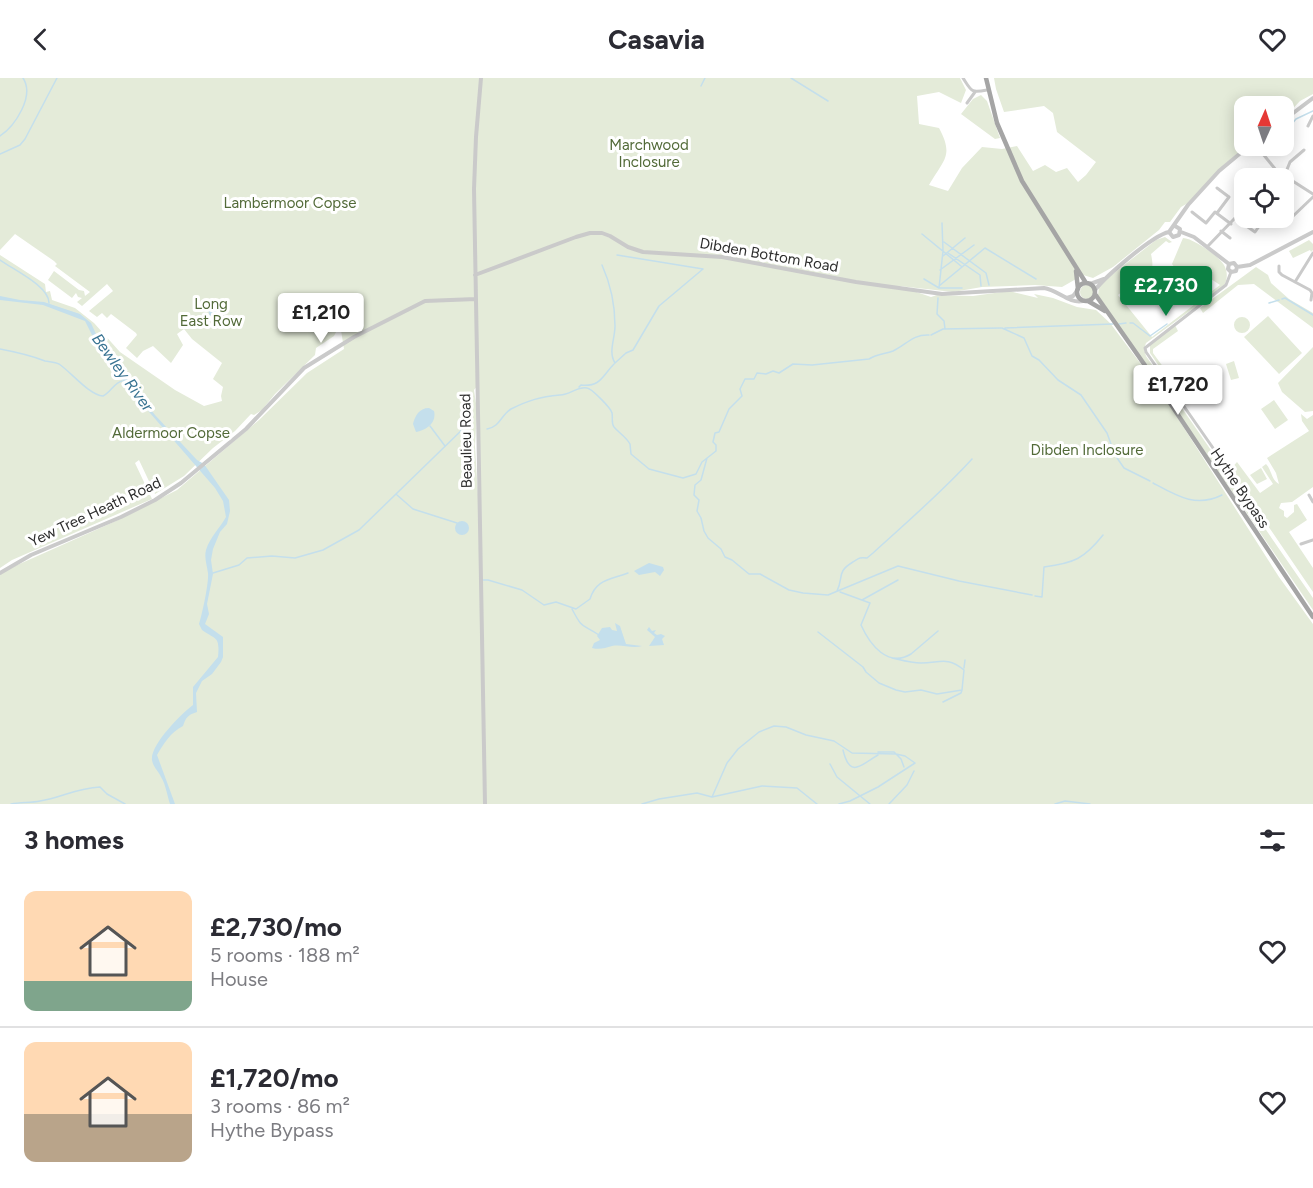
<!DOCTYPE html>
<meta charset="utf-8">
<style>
:root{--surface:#fff;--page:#f2f2f3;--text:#2b2b33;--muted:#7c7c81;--line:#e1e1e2;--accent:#0b8043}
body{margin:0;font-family:Figtree,sans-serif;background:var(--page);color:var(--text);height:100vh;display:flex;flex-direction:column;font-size:22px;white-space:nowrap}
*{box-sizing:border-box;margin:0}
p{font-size:20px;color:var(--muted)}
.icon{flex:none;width:33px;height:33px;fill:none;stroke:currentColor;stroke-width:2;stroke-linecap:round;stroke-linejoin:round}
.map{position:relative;height:726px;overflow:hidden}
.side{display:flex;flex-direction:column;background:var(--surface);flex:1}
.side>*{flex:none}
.needle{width:39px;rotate:3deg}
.tools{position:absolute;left:1234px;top:18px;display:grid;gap:12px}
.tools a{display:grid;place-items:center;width:60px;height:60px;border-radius:12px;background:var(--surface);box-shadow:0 3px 15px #0003;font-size:30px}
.price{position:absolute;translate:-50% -51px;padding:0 14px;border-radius:6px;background:#fff;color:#222;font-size:20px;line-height:39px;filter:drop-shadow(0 2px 3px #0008)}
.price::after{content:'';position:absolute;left:50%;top:36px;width:18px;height:14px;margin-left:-9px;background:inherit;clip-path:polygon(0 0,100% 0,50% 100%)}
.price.current{background:var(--accent);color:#fff}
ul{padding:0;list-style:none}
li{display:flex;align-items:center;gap:18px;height:150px;padding:0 24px}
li+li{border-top:2px solid var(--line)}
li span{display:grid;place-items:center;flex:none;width:168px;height:120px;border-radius:12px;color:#555}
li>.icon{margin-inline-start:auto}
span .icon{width:72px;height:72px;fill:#fffc;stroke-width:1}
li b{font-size:26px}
h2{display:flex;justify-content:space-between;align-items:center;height:72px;padding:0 24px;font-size:26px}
header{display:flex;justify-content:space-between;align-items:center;height:78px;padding:0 24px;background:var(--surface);font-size:27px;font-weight:700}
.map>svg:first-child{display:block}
.green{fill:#e4ebd9}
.water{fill:#c4dfec}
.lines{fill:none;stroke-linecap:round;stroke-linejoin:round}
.stream{stroke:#c4dfec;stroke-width:1.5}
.minor{stroke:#cacaca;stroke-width:3}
.tertiary{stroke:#cacaca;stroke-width:4}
.primary{stroke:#a5a5a5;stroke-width:4.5}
.labels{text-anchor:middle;stroke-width:6;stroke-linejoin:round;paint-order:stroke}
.park-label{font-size:15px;fill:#526a38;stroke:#fff}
.street-label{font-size:15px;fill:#2d2d2d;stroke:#fff}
.water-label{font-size:16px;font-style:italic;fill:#387392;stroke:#fff}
</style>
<header><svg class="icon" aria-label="back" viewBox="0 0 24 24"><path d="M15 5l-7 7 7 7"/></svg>Casavia<svg class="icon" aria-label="heart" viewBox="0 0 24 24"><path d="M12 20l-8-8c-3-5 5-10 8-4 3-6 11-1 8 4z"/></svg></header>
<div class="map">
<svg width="1313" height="726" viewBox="0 0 1313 726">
<rect width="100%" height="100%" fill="#fff"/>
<!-- green -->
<path class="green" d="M0,0H960L966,12L961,25L939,14L917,18L919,46L939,50C954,78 944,81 929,107L948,113L962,90L982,69L1002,71L1017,68L1033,93L1045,87L1056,94L1067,90L1078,104L1086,97L1096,84L1057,54L1053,35L1044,28L1004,34L996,11L994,0H1313V16L1300,23L1284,40V28H1245L1246,68L1224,87L1188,125L1181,129L1170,144H1165L1159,152L1113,189L1093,200L1083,197L1062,209L1035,207L982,209L953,214L899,208L931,219L937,217L973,218L1009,213L1038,220L1034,216L1053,220L1077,229L1096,232L1110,245L1156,306L1279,499L1313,546V726H486L479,306L474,312L477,332L475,368L479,433L484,726H0V497L6,492L116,443L177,412L259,342L307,295L344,271L340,246L334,258L316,270L315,277L275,316L262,332L254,337L251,336L235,353L213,370L184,398L155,416L139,382L135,385L152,421L12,482L0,490V177L45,206L46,214L50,213L52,222L75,230L94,245L120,274L175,312L204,328L222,323L221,318L223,309L213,301L222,285L192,261L184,251L177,256L183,267L171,285L153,268L143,273L137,280L126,270L137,257L136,255L111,236L107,240L102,235L97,239L89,233L113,213L107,206L82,228L77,224L82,220L78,219L76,215L72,220L48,202L54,193L79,212L84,213L85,218L90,214L55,188L57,186L54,183L15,156L0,172Z
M981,17L987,23L1000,60L995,61L961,36L973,21Z
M1165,159L1172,164L1169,165L1166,163L1151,176C1153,186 1154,192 1146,200L1148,203L1142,208L1133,198L1120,207L1124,212L1118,217L1152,259L1220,207L1196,191H1192L1182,199L1172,186L1183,160C1193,160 1222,180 1225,189C1228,196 1227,202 1224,208L1146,265L1144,271L1146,278L1313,520V532L1098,217L1099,209L1105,202L1156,162Z
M1309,162L1313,166V172L1311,174L1310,172L1293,180L1289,173Z
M1256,189L1268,197L1271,205L1289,221L1313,235V250L1254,206L1238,207L1203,235L1200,230Z
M1080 214a7 7 0 1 1 14 0a7 7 0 1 1-14 0Z
M1268,238L1302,275L1279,296L1244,259Z
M1234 247a8 8 0 1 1 16 0a8 8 0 1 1-16 0Z
M1175,247L1178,253L1153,271V275L1180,312L1178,316L1150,275V266Z
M1313,269V333L1305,334L1282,314L1278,305Z
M1234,283L1239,300L1231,302L1226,286Z
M1274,322L1288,342L1275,351L1261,331Z
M1301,336L1307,341L1313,337V409L1292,424L1281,425L1279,430L1284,433V438L1287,440L1294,434V427L1297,426L1307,442L1289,454L1313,490V514L1230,392L1237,384L1260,415L1273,406L1262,389L1266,386C1272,392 1271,402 1279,406L1276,395L1267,380L1309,353L1302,343Z
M1261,390L1267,401L1257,406L1250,397Z"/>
<!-- water -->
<path class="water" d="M0,218L20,222L44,224L80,236L91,245L100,265L117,285L130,305L155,337L197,382L204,386L229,422L230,433L227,446L220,454L213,471L211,482L213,496L207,526L209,536L205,546L223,559V579L221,584L212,596L202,603L196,615L197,634C187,637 186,640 183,648C170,655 164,665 157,677L175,726H170C167,717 166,707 161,699C159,694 153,689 152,682C150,667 182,635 193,627V609L218,579C220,558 216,562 202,552L199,546C202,537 209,505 208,495C207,487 204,480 206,472C210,459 220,450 226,439L223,423L215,410L124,305L113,284L96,265L85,243L43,227L0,222Z
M215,224L222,225L226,232L215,242L210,238L207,229L210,225Z
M429,330L434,333C437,345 426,352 416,354L413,346C415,338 419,330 429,330Z
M455 450a7 7 0 1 1 14 0a7 7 0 1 1-14 0Z
M649,485L663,489L664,492L660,498L655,494L639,497L634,493Z
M615,545L620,548L626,566L642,568C632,571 622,566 612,568C605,570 600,572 592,570L594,565L600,562L597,558L602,550L610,549L612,552L617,553Z
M649,549L652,553L656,552L654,555L657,557L661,556L665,558L662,561L664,567L649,568L655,559L647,552Z"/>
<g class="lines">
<!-- stream -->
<path class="stream" d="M791,0L828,23
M701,8L705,0
M1291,47L1296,41L1313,33
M0,58C15,48 35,18 23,0
M0,76L20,67L25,61L57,0
M942,145L943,173L939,210H962
M922,156L961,188
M944,164L986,195L989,207
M948,175L980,197L981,208
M943,178L965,160
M0,182C14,192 49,208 49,225
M602,187C611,207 615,226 615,248C615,261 608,274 615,285L626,275L633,272L659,228L703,191L617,177
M940,192L974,167
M924,201L939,210
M939,208L985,170L1036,201
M938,220L937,236L944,243L945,251
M1282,221L1285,220L1313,237
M1269,225L1279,222
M1130,245H1133L1150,258L1167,246
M198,246L211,238
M1119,246L1126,245
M1002,250L1024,260L1032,278L1039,282L1058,302L1081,317L1107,355L1115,377L1124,390L1150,403
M1005,250L1113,246
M931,257L943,251L1001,250
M0,271C16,274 30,277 45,283C50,284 55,284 59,286C71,294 89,317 103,318C111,314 114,305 122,303
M579,309L581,307C601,309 602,298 614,286
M430,348L445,368
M487,351C500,349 501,337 511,331C529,322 540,319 560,317C570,317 578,308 587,310C591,310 611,330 612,335C613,340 611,345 614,349C619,355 626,359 630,366L631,376L649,391L683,400L696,396L702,384L716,373V367L713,364L715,355L719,354L729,331L742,318L740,311L745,301H754L757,295L766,296L773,293L779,295L793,286L812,287L869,281C877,276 885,276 893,273C906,267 913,256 929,257
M707,380L701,402L695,407L694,417L699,422L697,433L701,440L704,453L708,460L721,471L725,479L732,482L749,496H760L789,512L803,515L828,517L898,488L959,503L1032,517
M1153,405C1177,418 1196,430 1222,417
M397,417L413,431L457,445
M213,495L239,487L247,480L272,478L295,480L323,472L359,452L468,346
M483,502H488L522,512L544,527L556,524L576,531L590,521C596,501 610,502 628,495
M837,513C844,499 836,494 853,484C859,480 860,479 867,480L873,475C907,444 941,415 972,381
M840,514L870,525L861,547C870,567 888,590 911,576L938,553
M1035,518L1042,519L1044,489C1074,485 1084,481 1103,457
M862,522L898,502
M572,531C583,552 581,545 599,557
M818,554L863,589L866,594L879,605L896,612L905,614L921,612L937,616L962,612L964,592C947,578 940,585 921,585C911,585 901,582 892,580
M964,590L965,582
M943,624L961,615L962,612
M843,672C850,702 862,686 878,677
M878,674H894L901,681L904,689
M830,686L837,699L870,726
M712,719L727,685L738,671L759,654L774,648L786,649L806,657L834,663L852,675L896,676L905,678L915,685L878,709L850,723L839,726
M11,726C21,724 31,725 40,723C61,720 76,710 100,709L107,716L125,726
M642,726L659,721L697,715L712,719L762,708L797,710L817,726
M889,726L907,707L914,693
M1055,726L1065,723L1090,726"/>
<!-- minor -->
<path class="minor" d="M963,0C972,14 971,15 987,12
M967,25L975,14
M1308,48L1313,38
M1304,72L1290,84L1286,94L1288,100L1313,116
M1263,76L1276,92L1286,94
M1244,107L1245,108
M1217,110L1229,119L1217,135
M1192,134L1206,145L1215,134L1231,146
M1272,140L1279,145L1287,139L1290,141L1313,119
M1221,153L1230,160
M1207,169L1235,140L1255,154L1265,140
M1279,188V194L1282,197L1310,212L1312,215L1311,222
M1295,204L1313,175
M1227,390L1146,274L1145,270L1226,207L1231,194
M1309,417L1313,424
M1301,466L1313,462"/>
<!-- tertiary -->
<path class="tertiary" d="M481,0L476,59L474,111L485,726
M1284,42L1313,20
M1169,154L1188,127L1219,93L1249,68
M1169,154L1173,159L1179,157L1180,151L1175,148
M1181,154L1194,159L1229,186L1234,185L1237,189
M1229,186L1228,191L1231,194L1236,193L1237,189
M1237,189L1250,187L1313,154
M475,197L576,159L590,155H602L610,158L628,169L643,174L722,179L856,204L942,216L1044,210C1058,212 1069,226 1083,223
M1090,206L1104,201
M1095,212C1106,198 1153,157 1169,154
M1067,220L1073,218L1077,213
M0,495L31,477L121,439L155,422L181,405L246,351L304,290L354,259L425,223L476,221"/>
<!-- primary -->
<path class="primary" d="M986,0L997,45L1022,103L1086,205
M1076,193L1078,211
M1077 214a9 9 0 1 1 18 0a9 9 0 1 1-18 0Z
M1095,216L1144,286L1313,539
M1088,223L1105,233"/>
</g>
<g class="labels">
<!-- park labels -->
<g class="park-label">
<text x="649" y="72">Marchwood<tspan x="649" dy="17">Inclosure</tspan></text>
<text x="290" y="130">Lambermoor Copse</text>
<text x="211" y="231">Long<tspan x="211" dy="17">East Row</tspan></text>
<text x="171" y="360">Aldermoor Copse</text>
<text x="1087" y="377">Dibden Inclosure</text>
</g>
<!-- street labels -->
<g class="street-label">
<text transform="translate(769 177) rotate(10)" y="5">Dibden Bottom Road</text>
<text transform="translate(466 363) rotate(-91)" y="5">Beaulieu Road</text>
<text transform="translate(1240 410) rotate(56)" y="5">Hythe Bypass</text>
<text transform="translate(95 434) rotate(-25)" y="5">Yew Tree Heath Road</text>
</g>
<!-- water labels -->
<g class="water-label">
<text transform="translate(123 294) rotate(54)" y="6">Bewley River</text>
</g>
</g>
</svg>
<div class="tools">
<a><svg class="needle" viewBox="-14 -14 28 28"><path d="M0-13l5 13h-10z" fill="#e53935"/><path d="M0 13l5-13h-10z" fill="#7c7c81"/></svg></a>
<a><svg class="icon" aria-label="locate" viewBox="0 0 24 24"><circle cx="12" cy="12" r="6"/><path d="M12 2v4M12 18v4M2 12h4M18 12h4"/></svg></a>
</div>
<b class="price current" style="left:1166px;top:239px">£2,730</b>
<b class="price" style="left:321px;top:266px">£1,210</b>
<b class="price" style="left:1178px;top:338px">£1,720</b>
</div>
<section class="side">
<h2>3 homes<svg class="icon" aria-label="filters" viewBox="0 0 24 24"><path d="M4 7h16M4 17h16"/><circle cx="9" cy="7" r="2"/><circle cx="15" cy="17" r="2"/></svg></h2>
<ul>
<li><span style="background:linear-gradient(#ffd9b3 75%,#7fa58c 0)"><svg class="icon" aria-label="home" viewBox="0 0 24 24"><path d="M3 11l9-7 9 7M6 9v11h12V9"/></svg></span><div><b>£2,730/mo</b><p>5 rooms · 188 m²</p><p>House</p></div><svg class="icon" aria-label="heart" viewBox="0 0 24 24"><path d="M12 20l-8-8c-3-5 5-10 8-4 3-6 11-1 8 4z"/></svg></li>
<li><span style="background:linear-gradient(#ffd9b3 60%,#b9a48a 0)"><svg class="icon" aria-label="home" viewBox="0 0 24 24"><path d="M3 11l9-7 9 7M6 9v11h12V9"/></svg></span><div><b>£1,720/mo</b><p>3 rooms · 86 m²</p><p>Hythe Bypass</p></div><svg class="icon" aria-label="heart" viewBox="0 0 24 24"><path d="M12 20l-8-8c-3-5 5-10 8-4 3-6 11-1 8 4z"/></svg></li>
</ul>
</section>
